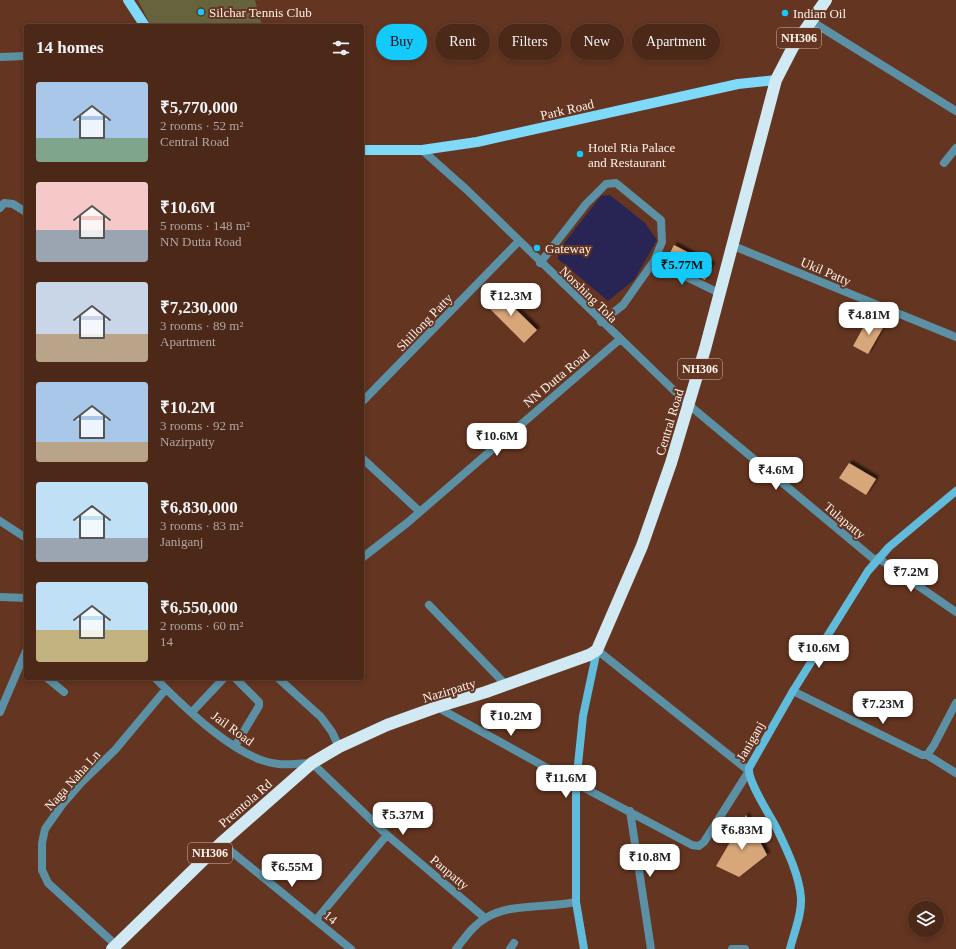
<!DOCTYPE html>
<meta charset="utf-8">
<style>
:root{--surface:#4b2818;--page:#553425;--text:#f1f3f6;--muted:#b2a6a2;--line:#624437;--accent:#13cafb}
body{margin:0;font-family:Georgia,serif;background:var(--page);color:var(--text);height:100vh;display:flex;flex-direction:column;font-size:15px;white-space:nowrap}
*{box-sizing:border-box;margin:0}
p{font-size:13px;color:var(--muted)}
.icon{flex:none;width:22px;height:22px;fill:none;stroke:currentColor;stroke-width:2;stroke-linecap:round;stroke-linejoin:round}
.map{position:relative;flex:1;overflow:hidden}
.drawer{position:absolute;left:24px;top:24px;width:340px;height:656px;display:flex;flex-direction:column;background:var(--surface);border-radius:4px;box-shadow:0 2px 6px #0003,0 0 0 1px var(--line)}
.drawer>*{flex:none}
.guide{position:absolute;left:376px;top:24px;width:380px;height:36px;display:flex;gap:8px}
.tools{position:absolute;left:908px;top:901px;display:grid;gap:8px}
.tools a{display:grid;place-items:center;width:36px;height:36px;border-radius:50%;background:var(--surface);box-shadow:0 2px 6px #0003,0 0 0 1px var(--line);font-size:20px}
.price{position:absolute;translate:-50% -34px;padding:0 9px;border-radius:8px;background:#fff;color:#222;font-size:13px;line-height:26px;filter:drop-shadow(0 1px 2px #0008)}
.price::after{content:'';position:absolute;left:50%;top:24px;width:12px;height:9px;margin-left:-6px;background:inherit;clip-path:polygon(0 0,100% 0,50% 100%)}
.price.on{background:var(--accent);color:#111}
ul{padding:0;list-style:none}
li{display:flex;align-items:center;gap:12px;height:100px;padding:0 12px}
li span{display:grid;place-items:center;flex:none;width:112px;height:80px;border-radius:4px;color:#555}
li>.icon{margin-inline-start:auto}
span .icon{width:48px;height:48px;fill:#fffc;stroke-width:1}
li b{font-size:17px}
h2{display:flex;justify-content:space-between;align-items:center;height:48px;padding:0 12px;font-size:17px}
.pill{padding:0 14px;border-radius:18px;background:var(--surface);box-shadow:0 2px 6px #0003,0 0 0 1px var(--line);font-size:14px;line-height:36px}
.pill.on{background:var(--accent);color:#111}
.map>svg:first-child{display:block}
.green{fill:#66633d}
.water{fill:#282554}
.building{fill:#d7a679;filter:url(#shadow)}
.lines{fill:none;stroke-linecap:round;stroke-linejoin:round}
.street{stroke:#5b90a5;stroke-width:8}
.secondary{stroke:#61bbdb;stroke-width:8}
.primary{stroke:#7fd9f9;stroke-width:10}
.highway{stroke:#d1e9f3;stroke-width:12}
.poi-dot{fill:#13cafb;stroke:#643520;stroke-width:1.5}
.labels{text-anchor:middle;stroke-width:4;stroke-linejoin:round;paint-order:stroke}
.shield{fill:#643520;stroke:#cfb9af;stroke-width:1}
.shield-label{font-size:12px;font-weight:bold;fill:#fdf1ec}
.poi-label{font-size:13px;fill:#fdf1ec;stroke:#643520;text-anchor:start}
.street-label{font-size:13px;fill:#fdf1ec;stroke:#643520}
</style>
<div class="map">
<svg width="956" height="949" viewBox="0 0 956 949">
<defs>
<filter id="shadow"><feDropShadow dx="3" dy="-3" stdDeviation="1" flood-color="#0009"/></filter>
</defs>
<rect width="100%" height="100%" fill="#643520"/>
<!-- green -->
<path class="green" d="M138,0H255L262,26H151Z"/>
<!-- water -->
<path class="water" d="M610,195L645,223L657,240L634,280L608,301L558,259V251L601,196Z"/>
<!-- building -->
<path class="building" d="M674,245L712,265L705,280L666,261Z
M498,292L537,330L524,343L485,304Z
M869,317L884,326L868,354L853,346Z
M849,463L876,479L866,495L839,478Z
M746,815L767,855L739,877L716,866Z"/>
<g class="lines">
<!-- street -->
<path class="street" d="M811,21L956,111
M0,57L26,56
M422,150L467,190L689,405L876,561
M944,163L956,148
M0,208L4,203L13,204L26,212
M731,245L956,337
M654,261L719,293
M540,263L586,204L606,184L616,183L661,220L662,242L654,261L623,305L601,322
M362,402L519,241
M362,458L419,511
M0,521L26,538
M362,558L407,523L619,340
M878,558L956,612
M0,597L26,598
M429,605L506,685
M47,678L64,692
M155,678C183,706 238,761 279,764C290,765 301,763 312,763L387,835L485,918
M278,678L321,717L332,732L339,747
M793,691L922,755H927L934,745L956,703
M437,707L558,774L692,845L699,846L704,842L749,771L597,650
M0,712L26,651
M192,712L224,678
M235,746L259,706V702L235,678
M927,755L956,773
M630,811L651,949
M221,843L351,949
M316,920L387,835
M116,945L48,883L42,870V843L45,829L62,805L81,783L115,750L166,689
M456,949C465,938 473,925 486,918C509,903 549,908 576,902
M510,949L514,943
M732,949H745"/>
<!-- secondary -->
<path class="secondary" d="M584,949L576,902V784L583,716L597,650
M790,949C794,932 802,915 801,898C799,874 787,850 777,829C770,815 747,781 749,768L793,691L868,571L889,547L956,491"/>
<!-- primary -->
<path class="primary" d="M128,0L145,26
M362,150H422L477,142L738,84L776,80"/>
<!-- highway -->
<path class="highway" d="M112,949L221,843L312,763L339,747L387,725L437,707L486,692L589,655L597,650L642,546L671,463L705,349L776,80L793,47L826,0"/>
</g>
<!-- markers -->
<g class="poi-dot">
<circle cx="201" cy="12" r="4"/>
<circle cx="785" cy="13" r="4"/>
<circle cx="580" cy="154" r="4"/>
<circle cx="537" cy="248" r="4"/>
</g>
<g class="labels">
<!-- shield labels -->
<g class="shield">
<rect x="777" y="28" width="44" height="20" rx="3"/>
<rect x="678" y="359" width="44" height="20" rx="3"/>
<rect x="188" y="843" width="44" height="20" rx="3"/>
</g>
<g class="shield-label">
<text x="799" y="42">NH306</text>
<text x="700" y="373">NH306</text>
<text x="210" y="857">NH306</text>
</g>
<!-- poi labels -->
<g class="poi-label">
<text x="209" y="17">Silchar Tennis Club</text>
<text x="793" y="18">Indian Oil</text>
<text x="588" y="152">Hotel Ria Palace<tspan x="588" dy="15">and Restaurant</tspan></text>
<text x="545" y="253">Gateway</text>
</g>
<!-- street labels -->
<g class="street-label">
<text transform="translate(567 109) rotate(-13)" y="5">Park Road</text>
<text transform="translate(826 271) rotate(23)" y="5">Ukil Patty</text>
<text transform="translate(589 294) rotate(44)" y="5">Norshing Tola</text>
<text transform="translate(424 322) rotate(-46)" y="5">Shillong Patty</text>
<text transform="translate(556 378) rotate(-40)" y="5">NN Dutta Road</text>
<text transform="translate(669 422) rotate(-73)" y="5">Central Road</text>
<text transform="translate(845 520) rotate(40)" y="5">Tulapatty</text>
<text transform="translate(449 690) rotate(-17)" y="5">Nazirpatty</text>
<text transform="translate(233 728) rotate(36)" y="5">Jail Road</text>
<text transform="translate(750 741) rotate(-60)" y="5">Janiganj</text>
<text transform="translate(72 780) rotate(-48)" y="5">Naga Naha Ln</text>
<text transform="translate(245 803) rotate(-41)" y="5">Premtola Rd</text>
<text transform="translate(450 872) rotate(40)" y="5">Panpatty</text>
<text transform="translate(331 917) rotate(39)" y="5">14</text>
</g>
</g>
</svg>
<div class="tools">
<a><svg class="icon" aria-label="layers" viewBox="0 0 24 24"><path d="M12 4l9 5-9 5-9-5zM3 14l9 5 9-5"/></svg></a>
</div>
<b class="price on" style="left:682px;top:286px">₹5.77M</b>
<b class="price" style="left:511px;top:317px">₹12.3M</b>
<b class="price" style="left:869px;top:336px">₹4.81M</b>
<b class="price" style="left:497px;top:457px">₹10.6M</b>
<b class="price" style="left:776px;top:491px">₹4.6M</b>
<b class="price" style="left:911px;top:593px">₹7.2M</b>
<b class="price" style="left:819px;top:669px">₹10.6M</b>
<b class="price" style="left:883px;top:725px">₹7.23M</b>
<b class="price" style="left:511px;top:737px">₹10.2M</b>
<b class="price" style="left:566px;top:799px">₹11.6M</b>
<b class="price" style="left:403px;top:836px">₹5.37M</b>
<b class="price" style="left:742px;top:851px">₹6.83M</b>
<b class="price" style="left:650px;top:878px">₹10.8M</b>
<b class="price" style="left:292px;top:888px">₹6.55M</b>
<div class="guide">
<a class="pill on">Buy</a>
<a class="pill">Rent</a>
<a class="pill">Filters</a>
<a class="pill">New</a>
<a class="pill">Apartment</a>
</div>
<section class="drawer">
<h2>14 homes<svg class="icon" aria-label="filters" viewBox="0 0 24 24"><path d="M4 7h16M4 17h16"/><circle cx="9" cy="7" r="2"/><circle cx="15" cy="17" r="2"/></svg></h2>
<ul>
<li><span style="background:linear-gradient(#a9c7e8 70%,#7fa58c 0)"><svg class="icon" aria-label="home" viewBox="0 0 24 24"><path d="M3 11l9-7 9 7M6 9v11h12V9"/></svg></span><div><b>₹5,770,000</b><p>2 rooms · 52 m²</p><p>Central Road</p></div></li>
<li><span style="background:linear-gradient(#f6c9c9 60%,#9aa5b1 0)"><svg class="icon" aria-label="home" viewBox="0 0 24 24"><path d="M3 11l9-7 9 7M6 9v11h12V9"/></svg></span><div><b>₹10.6M</b><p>5 rooms · 148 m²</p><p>NN Dutta Road</p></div></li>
<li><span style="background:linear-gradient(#c9d6e8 65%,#b9a48a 0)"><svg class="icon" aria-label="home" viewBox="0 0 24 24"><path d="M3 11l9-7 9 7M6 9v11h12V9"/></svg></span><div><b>₹7,230,000</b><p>3 rooms · 89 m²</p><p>Apartment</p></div></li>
<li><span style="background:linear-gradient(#a9c7e8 75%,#b9a48a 0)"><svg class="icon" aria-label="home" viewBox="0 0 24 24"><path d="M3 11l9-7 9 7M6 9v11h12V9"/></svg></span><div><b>₹10.2M</b><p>3 rooms · 92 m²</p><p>Nazirpatty</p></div></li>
<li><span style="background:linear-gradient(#bfe0f5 70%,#9aa5b1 0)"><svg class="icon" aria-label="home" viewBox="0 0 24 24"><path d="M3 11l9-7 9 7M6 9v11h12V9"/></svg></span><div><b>₹6,830,000</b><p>3 rooms · 83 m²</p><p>Janiganj</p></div></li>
<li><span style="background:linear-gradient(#bfe0f5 60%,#c2b280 0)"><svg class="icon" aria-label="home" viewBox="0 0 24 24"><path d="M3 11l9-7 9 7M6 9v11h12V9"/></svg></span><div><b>₹6,550,000</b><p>2 rooms · 60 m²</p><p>14</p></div></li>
</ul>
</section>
</div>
